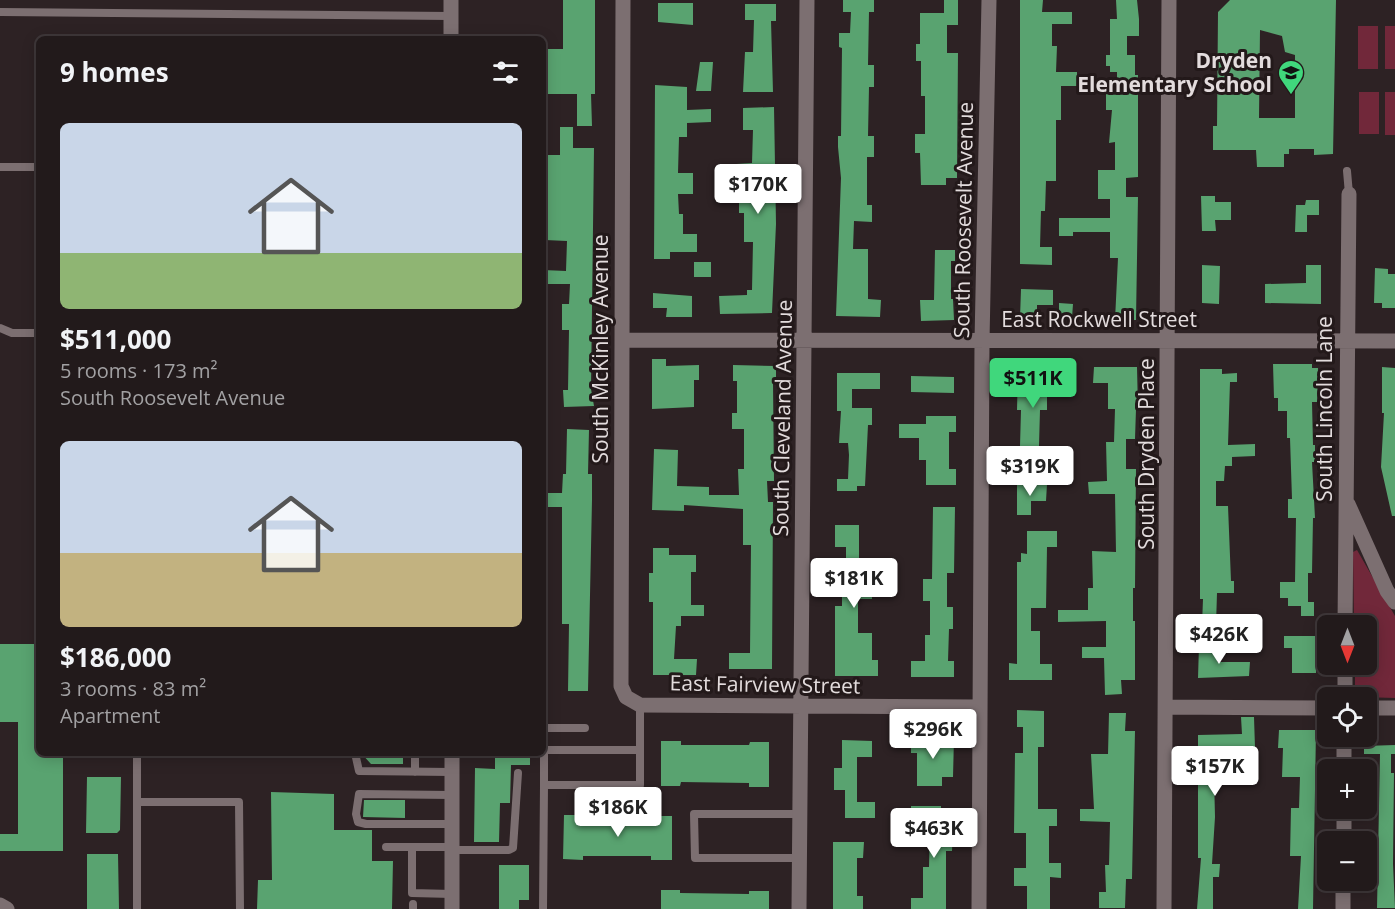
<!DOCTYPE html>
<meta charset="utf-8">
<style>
:root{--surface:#221a1b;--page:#2e2728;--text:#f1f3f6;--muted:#a2a1a3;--line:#3f383a;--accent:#40d77c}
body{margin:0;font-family:"Open Sans",sans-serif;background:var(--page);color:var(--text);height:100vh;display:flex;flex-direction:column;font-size:22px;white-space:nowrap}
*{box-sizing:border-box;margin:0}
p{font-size:20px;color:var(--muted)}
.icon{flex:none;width:33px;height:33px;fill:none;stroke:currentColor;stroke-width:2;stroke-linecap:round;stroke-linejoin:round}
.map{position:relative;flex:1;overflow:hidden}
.details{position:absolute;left:36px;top:36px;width:510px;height:720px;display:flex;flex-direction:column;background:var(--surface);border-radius:9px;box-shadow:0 3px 15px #0003,0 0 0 2px var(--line)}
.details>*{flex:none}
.needle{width:39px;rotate:180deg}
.controls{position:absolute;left:1317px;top:615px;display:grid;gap:12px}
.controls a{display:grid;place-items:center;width:60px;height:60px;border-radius:9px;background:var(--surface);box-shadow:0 3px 15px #0003,0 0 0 2px var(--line);font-size:30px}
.price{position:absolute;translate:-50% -51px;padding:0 14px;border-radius:6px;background:#fff;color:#222;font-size:20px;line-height:39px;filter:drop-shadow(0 2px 3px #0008)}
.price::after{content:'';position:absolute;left:50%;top:36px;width:18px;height:14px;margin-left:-9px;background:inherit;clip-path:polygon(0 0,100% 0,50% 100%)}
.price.active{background:var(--accent);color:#111}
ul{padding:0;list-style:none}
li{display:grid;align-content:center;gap:12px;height:318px;padding:0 24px}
li span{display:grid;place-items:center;height:186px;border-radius:9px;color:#555}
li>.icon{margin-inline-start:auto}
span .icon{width:108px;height:108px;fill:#fffc;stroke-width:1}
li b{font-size:26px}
h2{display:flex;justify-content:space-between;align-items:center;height:72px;padding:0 24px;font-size:26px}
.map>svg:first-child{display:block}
.green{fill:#71283a}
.building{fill:#59a370;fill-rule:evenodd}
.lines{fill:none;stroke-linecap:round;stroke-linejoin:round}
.lane{stroke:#7c6f71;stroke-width:8}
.street{stroke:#7c6f71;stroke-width:15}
.secondary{stroke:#7c6f71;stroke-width:15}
.labels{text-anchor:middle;stroke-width:6;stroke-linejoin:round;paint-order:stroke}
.poi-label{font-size:21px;font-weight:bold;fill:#e3dcdd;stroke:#23191a;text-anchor:end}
.street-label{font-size:21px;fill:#e3dcdd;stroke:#23191a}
</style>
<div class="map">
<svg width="1395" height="909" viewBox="0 0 1395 909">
<rect width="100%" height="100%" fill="#2d2224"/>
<!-- green -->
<path class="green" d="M1358,26H1378V69H1358Z
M1385,26H1395V69H1385Z
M1359,92H1379V134H1359Z
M1385,92H1395V135H1385Z
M1357,550L1395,616V698L1360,697L1355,693V665L1366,664V626L1354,625L1353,552Z"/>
<!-- building -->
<path class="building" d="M563,0H595V94H591L592,126H577V94H543V49H563Z
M843,0H874V12H869L868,65H874V87H869L868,136H874V157H867V205H872V222L854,221L853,249H868V299L881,300L880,317L836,316L841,178L838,147V136H841L842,48L839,47V33H850L851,12H843Z
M944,0H958V25H947V53H958L957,178H946V185H921L920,153H915V134H925V96H921V61H916V44H920V13H944Z
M1020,0H1043L1042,12H1072V24H1052V46H1057L1056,72H1077V86H1061V120H1056V181H1046L1045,211H1041L1040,247H1052V265L1020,264Z
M1116,0H1137L1139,19V36H1127V55H1135V75H1138V177L1126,178V197H1138L1136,320H1115L1118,258H1110V232H1073V236H1059V218H1110V199H1098V170H1115V142L1109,143L1112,110H1106V92H1117V72H1110V66H1106V55H1110V19H1117Z
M1230,0H1336L1333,154L1314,155V149H1289V154H1284V167H1257L1256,150H1213V126H1217L1218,12ZM1260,30L1282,36L1285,52L1295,55V118H1259Z
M658,3H693V25L658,22Z
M745,4H776V21H771L773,92H743L745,52H753L754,20H745Z
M700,62H713L711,91H696Z
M655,85L687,87V110L711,109V122L687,123V137H679L678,173H693V194H678L679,214H683V234H697V252H670V259H654Z
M774,107L776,224L772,313L720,314L719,296L747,295V290H752L753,242H744V213H739V199L748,198L747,175L736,176V164L752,163L753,130H743V108Z
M560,127H573V148H594L591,389L594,406L564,407L563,390H568L569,330H562V304H569L570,284H543V270L566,271L567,241L545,240V211L543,210V196L548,197V174H543V155H560Z
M1201,196H1215V202H1231V220H1215L1216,231H1202Z
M1306,200H1319V215H1307V232H1295L1296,205H1305Z
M935,250H955V261H951V299H953L954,320L921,321L920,300H934Z
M694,262H711V277H694Z
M1202,265L1220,266L1219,304L1202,303Z
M1306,265H1321V304L1265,303V284L1306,283Z
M1375,268L1388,269V274H1395V308H1382V303H1374Z
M1021,289L1053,290V305H1037V318H1020Z
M653,293L692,296V317H666L667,308H653Z
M1059,303L1073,304L1072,318L1059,317Z
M652,359H666V366L699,365V380H694V407L652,409Z
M1273,364H1312V368H1318L1317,402H1312L1313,445H1315V462H1312L1315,518H1313L1312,573H1308V602H1314V616H1301V606H1288V598H1280V582H1295L1296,518H1288V499H1292L1290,438H1287V411H1278V398H1274Z
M733,365L776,366V382H773L774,481H767L768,502H773L772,669H729V653H750L751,545H743V509L684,505V511L652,510L654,449L678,450L677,486L709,487V495H739L738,469H744V429H732V413H737V381H733Z
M1018,367H1061V383H1047V410H1040L1039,446H1044V462H1014V446H1020L1021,410H1017Z
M1094,367H1137L1138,409H1136L1135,439H1126V469H1136L1135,588H1133V621H1135V680H1121L1122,694L1105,695L1104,658H1082V647H1106V621L1058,622V610H1088V588H1093L1092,551L1116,552L1115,494H1089L1088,482L1107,481L1106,442H1114L1115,409H1108V383H1093Z
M1382,367L1395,368V516H1392L1381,467L1384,413H1382Z
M1200,369H1222V374L1237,373V382H1230L1228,445L1255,444V456L1232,457V466H1225L1224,481H1216V506H1228L1231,581H1234V593H1217L1216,625H1202L1203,599H1200Z
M837,373H880V389H852V408H872V425H868L865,486H857V491H837V479H848L849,455L848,443H839L841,411H837Z
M911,376L954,377V393L911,392Z
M926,416H956V432H949V469H956V485H926V460H919V438H899V424H926Z
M567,429L589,430L588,474H592V500L588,691H568L569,624H562V507H543V493H562L563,474H566Z
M1017,484H1047L1046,501H1031V515H1017Z
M933,507H955L954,573H947V607H953V629H949L948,661H954V677H911V661H925V635H930V601H923V579H932Z
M835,525H859V558H876V574H872V599H858V633H872V660H878V676H835V606H842V583H846V547H835Z
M1027,531H1057V547H1047L1046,608H1031V631H1040V664H1052V680H1009V663L1017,664V562H1021V553L1027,554Z
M653,548H669V555H696V572H691V605H704V616H681V626H676L674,659H697L696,675H653V602H649V573H653Z
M1238,617H1252V632H1238Z
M1284,636H1316V673H1292V648H1284Z
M0,644H39V753H63V851H0V834H18V722H0Z
M1199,645H1218L1217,662H1250L1249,676L1198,678Z
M1017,710L1044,711V747H1038V809H1057V826H1049V863H1061V878L1050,877V909H1027V886H1014V868H1026V833H1014L1015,753H1023V727H1017Z
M1109,713H1126L1125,731H1135L1132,879H1126L1125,908H1099V892H1106L1105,865H1109L1110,822L1080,821V809H1094L1091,754H1108Z
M1241,717H1254L1255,748L1235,749V776H1214L1215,817L1212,864H1220L1219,877H1213V909H1197L1201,858H1198V735L1242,734Z
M1279,730H1316L1313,909H1298L1301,856H1290L1291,808H1299L1300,777H1282L1283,748H1278Z
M911,737L954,738L953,777H942V786H917V753H911Z
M842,740L872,741V757H857V802H875V818H845V790H834V768H842Z
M661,741H681V745H749L750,742H769V787H749V783L681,782L680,786H661Z
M1395,745V754H1391V773H1394L1393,864L1395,908H1377L1380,754H1364V746Z
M361,753H403V764H371Z
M495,753H530V765H511L510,803H500L499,842H474L475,768L495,769Z
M87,777H121L120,830L117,833H86Z
M271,792L334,794V830H372V861H393L392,909H257L258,880H272Z
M364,800H405V818L363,817Z
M911,806H941V829H953L952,851H946V909H911V898H923V867H929L930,823L911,822Z
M564,815H583V819H652V816H672V860H651V856H583V860L563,859Z
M833,842H864L863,858H857V896H863V909H833Z
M87,854H118L119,909H87Z
M499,865H529V900H519V909H499Z
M661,890H680V893L749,894V891H769V909H661Z"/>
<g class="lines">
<!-- lane -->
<path class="lane" d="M0,12L451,16
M0,167H39
M1347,171L1349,194
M0,328L12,333H39
M544,750V728H585
M137,753V909
M355,753L359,771L452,772
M415,772V753
M544,785V750H640
M452,795L359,794L356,814L358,822L366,824H452
M137,802H239L240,909
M386,847H452
M412,847V893L452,894
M452,850H509L513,848L518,773
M799,858H695L694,814H800
M413,904V909
M543,909L544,785H640V705"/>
<!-- street -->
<path class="street" d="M623,0L621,686L626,697L640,705L979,707
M622,340L1395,341
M1348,504L1387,591L1395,602
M1345,626L1349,194
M1345,698V664
M1166,707L1328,708
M1366,708H1395
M1344,770V736
M1344,842V808
M799,909L807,0
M979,909L982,341L989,0
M1164,909L1169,0
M1343,909V880"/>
<!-- secondary -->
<path class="secondary" d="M451,0V39
M452,753V909
M0,905L7,909"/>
</g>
<!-- icons -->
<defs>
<symbol id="school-pin" viewBox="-11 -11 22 30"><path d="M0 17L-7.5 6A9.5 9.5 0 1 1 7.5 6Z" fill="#40d77c" stroke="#23191a"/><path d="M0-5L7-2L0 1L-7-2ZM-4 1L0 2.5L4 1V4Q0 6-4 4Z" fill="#111"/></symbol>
</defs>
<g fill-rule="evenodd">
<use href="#school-pin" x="1276" y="58" width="30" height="40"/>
</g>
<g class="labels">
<!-- poi labels -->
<g class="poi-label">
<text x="1272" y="68">Dryden<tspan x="1272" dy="24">Elementary School</tspan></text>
</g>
<!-- street labels -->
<g class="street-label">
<text transform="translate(964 220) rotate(-89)" y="7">South Roosevelt Avenue</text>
<text x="1099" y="327">East Rockwell Street</text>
<text transform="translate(601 349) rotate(-90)" y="7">South McKinley Avenue</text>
<text transform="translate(1325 409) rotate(-90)" y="7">South Lincoln Lane</text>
<text transform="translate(783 418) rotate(-89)" y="7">South Cleveland Avenue</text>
<text transform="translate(1147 454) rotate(-90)" y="7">South Dryden Place</text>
<text transform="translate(765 685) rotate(1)" y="7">East Fairview Street</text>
</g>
</g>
</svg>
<div class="controls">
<a><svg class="needle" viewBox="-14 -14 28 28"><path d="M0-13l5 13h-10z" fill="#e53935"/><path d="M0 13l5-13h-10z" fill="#a2a1a3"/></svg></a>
<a><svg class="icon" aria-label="locate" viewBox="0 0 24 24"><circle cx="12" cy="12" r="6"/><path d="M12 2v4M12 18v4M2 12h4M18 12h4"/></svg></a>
<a>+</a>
<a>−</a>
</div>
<b class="price" style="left:758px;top:215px">$170K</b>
<b class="price active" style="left:1033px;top:409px">$511K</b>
<b class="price" style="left:1030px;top:497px">$319K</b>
<b class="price" style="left:854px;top:609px">$181K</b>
<b class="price" style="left:1219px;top:665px">$426K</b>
<b class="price" style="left:933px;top:760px">$296K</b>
<b class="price" style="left:1215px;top:797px">$157K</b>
<b class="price" style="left:618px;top:838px">$186K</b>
<b class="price" style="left:934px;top:859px">$463K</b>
<section class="details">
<h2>9 homes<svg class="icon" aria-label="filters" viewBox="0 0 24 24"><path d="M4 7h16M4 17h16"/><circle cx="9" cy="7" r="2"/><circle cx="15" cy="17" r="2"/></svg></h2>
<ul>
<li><span style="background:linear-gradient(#c9d6e8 70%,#8fb573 0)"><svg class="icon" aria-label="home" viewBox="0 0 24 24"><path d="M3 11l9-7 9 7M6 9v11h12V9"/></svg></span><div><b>$511,000</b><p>5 rooms · 173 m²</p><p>South Roosevelt Avenue</p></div></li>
<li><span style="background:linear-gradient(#c9d6e8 60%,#c2b280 0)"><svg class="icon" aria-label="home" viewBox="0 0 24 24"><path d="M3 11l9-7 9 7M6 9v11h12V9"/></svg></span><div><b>$186,000</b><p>3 rooms · 83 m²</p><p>Apartment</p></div></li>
</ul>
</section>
</div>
